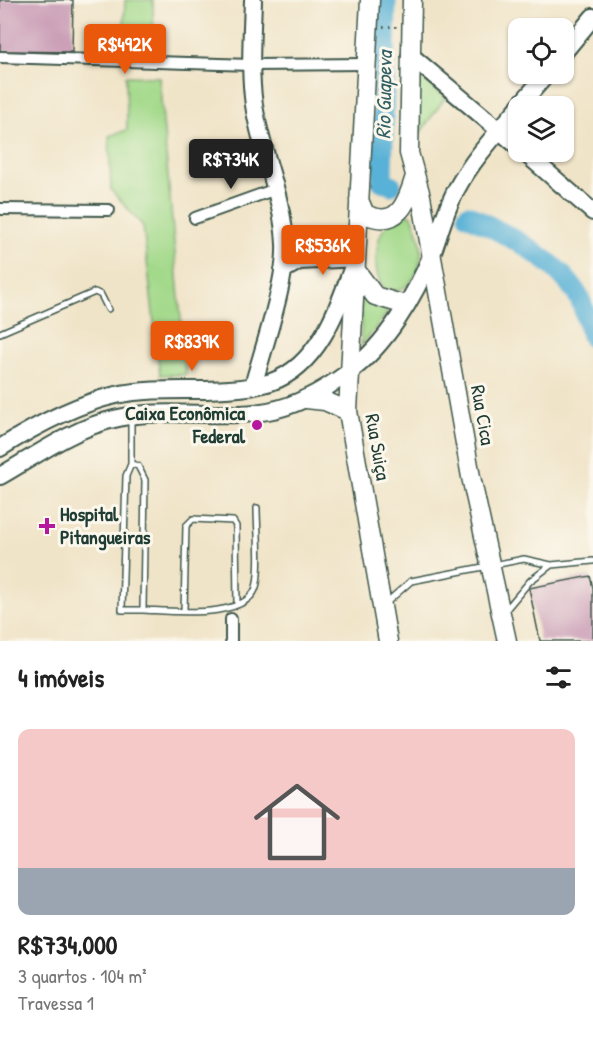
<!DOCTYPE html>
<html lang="pt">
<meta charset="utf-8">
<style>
:root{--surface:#fff;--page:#f2f2f2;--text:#222;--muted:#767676;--line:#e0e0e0;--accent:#ea580c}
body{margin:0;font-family:"Patrick Hand",sans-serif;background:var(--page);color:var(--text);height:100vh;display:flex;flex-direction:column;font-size:22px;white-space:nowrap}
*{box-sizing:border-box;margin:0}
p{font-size:20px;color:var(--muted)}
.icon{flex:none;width:33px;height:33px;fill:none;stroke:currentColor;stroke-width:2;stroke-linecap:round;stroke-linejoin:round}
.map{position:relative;height:641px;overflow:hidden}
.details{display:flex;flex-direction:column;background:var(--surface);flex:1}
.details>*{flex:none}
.fabs{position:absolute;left:508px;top:18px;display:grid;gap:12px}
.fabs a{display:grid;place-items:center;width:66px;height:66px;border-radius:12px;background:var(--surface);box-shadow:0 2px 4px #0004;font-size:30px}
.price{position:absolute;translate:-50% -51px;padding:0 14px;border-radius:6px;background:var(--accent);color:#fff;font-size:20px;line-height:39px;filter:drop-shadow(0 2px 3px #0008)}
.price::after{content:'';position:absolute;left:50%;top:36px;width:18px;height:14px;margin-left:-9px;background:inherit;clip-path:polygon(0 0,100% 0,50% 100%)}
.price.selected{background:#222;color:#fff}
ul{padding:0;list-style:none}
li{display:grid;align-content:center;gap:12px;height:318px;padding:0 18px}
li+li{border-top:2px solid var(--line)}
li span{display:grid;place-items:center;height:186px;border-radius:12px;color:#555}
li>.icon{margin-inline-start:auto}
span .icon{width:108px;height:108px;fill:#fffc;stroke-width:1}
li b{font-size:26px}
h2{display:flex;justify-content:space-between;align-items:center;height:72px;padding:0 18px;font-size:26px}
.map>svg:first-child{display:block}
.green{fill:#a3d98a;stroke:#618b5f;stroke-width:1.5}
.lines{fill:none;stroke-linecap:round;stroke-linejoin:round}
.river{stroke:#59b1d6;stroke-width:21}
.building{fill:#c798b3}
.lane-casing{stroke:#3e564a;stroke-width:8}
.street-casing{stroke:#3e564a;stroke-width:14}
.secondary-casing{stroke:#3e564a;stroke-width:20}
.primary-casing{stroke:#3e564a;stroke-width:21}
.path{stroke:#3e564a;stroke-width:2;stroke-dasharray:1.5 4.5;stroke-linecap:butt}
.lane{stroke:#fff;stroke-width:5}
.street{stroke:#fff;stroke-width:10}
.secondary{stroke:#fff;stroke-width:16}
.primary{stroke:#fff;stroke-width:18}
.poi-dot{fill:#b5179e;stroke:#fbf7ec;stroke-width:2}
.labels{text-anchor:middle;stroke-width:6;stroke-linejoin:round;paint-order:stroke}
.poi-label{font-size:20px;font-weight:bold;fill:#1f3d34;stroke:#fbf7ec;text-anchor:end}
.street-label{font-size:20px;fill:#1f3d34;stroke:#fbf7ec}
.water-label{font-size:21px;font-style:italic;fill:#306065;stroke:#fbf7ec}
</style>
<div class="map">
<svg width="593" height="641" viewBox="0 0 593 641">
<rect width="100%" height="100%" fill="#fbf7ec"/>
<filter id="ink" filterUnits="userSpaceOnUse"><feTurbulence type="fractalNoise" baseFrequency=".0167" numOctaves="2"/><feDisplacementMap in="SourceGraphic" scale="12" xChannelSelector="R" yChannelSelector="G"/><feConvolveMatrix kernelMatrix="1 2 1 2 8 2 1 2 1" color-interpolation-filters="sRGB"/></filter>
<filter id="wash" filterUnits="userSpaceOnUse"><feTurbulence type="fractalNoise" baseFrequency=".008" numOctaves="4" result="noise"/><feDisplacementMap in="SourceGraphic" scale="24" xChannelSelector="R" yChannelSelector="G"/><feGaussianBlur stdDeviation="1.35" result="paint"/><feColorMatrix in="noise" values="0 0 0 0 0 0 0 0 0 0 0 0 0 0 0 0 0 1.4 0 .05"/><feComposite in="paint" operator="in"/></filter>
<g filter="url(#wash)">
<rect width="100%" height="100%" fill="#f0e4c8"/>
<!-- green -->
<path class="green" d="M125,0H153L154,48H123Z
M420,75L445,98L415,140L417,77Z
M126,76L159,77L186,375H160L143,226L111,190L109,136L127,130Z
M406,214L412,216C417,227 423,245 421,257C416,298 369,308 377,250C379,230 387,221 406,214Z
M362,291L374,304L388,312L361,346Z"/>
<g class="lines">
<!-- river -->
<path class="river" d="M386,0L382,181L391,185
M468,215C506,235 553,256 577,294C585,306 587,325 593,338"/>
</g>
<g id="blocks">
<!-- building -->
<path class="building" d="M0,0H73L72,52L0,51Z
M590,576L593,588V641H540L529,588Z"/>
</g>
</g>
<g filter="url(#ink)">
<use href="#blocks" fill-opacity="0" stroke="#3e564a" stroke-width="1.5"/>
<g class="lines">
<defs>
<path id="lane" d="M0,333L95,292L101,295L108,309
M131,464L138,466L145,480L143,610H122L126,476L131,464V419
M386,603L411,581L524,559L551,565
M143,610C170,611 252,621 257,583C261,559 257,532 257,508
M184,611L186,526L193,519L233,521L236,526L237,605
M504,612L530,581L551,565L593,561"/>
<path id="street" d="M0,57L251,65L367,64
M0,209L109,210
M195,218L276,189
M231,641V619"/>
<path id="secondary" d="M253,0C252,35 249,70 254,105C261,152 283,196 285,244C287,280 263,349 253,386
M564,52L593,17
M410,55L519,147
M519,106L547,74
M524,152L593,212
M0,448C35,426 76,404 116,395C144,389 174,390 203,390C226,389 249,389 271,382C321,365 340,302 356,258L299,261L283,270
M0,476C35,456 74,428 114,419C164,406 217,420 268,411C297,406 326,389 349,372C386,345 415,296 432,254C440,232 445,211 456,190C472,160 497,133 519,107"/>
<path id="primary" d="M370,0L348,411L388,641
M412,0L409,153L421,196L471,477L507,641
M359,200L365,214C398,229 407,203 415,176
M355,269L375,296L405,305
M306,399L325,401L348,411"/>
</defs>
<!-- lane casing -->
<use href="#lane" class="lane-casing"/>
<!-- street casing -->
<use href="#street" class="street-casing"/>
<!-- secondary casing -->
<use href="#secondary" class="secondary-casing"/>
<!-- primary casing -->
<use href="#primary" class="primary-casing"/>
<!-- path -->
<path class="path" d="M383,27H398"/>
<!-- lane -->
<use href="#lane" class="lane"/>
<!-- street -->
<use href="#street" class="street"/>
<!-- secondary -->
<use href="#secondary" class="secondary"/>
<!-- primary -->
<use href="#primary" class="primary"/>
</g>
</g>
<!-- markers -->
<g class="poi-dot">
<circle cx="257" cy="425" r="6"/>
<path d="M44 517h6v6h6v6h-6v6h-6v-6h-6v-6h6z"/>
</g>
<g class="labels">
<!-- poi labels -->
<g class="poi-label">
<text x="245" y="420">Caixa Econômica<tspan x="245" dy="23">Federal</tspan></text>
<text x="60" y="521" text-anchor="start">Hospital<tspan x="60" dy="23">Pitangueiras</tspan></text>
</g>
<!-- street labels -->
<g class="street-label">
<text transform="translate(483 415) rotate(80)" y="7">Rua Cica</text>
<text transform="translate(378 447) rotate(80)" y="7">Rua Suiça</text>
</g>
<!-- water labels -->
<g class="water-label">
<text transform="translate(384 95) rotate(-89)" y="7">Rio Guapeva</text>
</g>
</g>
</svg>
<div class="fabs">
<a><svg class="icon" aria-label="locate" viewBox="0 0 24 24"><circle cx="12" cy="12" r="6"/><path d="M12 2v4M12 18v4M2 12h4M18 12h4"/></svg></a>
<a><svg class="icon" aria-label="layers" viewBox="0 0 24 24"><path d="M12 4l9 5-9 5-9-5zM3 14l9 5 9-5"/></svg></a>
</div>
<b class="price" style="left:125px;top:75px">R$492K</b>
<b class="price selected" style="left:231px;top:190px">R$734K</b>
<b class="price" style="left:323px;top:276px">R$536K</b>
<b class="price" style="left:192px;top:372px">R$839K</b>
</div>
<section class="details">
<h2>4 imóveis<svg class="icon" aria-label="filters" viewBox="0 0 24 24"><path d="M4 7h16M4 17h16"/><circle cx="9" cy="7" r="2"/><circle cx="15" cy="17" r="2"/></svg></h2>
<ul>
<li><span style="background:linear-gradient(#f6c9c9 75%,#9aa5b1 0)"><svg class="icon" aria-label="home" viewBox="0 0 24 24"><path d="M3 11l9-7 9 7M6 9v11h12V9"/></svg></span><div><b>R$734,000</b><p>3 quartos · 104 m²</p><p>Travessa 1</p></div></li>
</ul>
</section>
